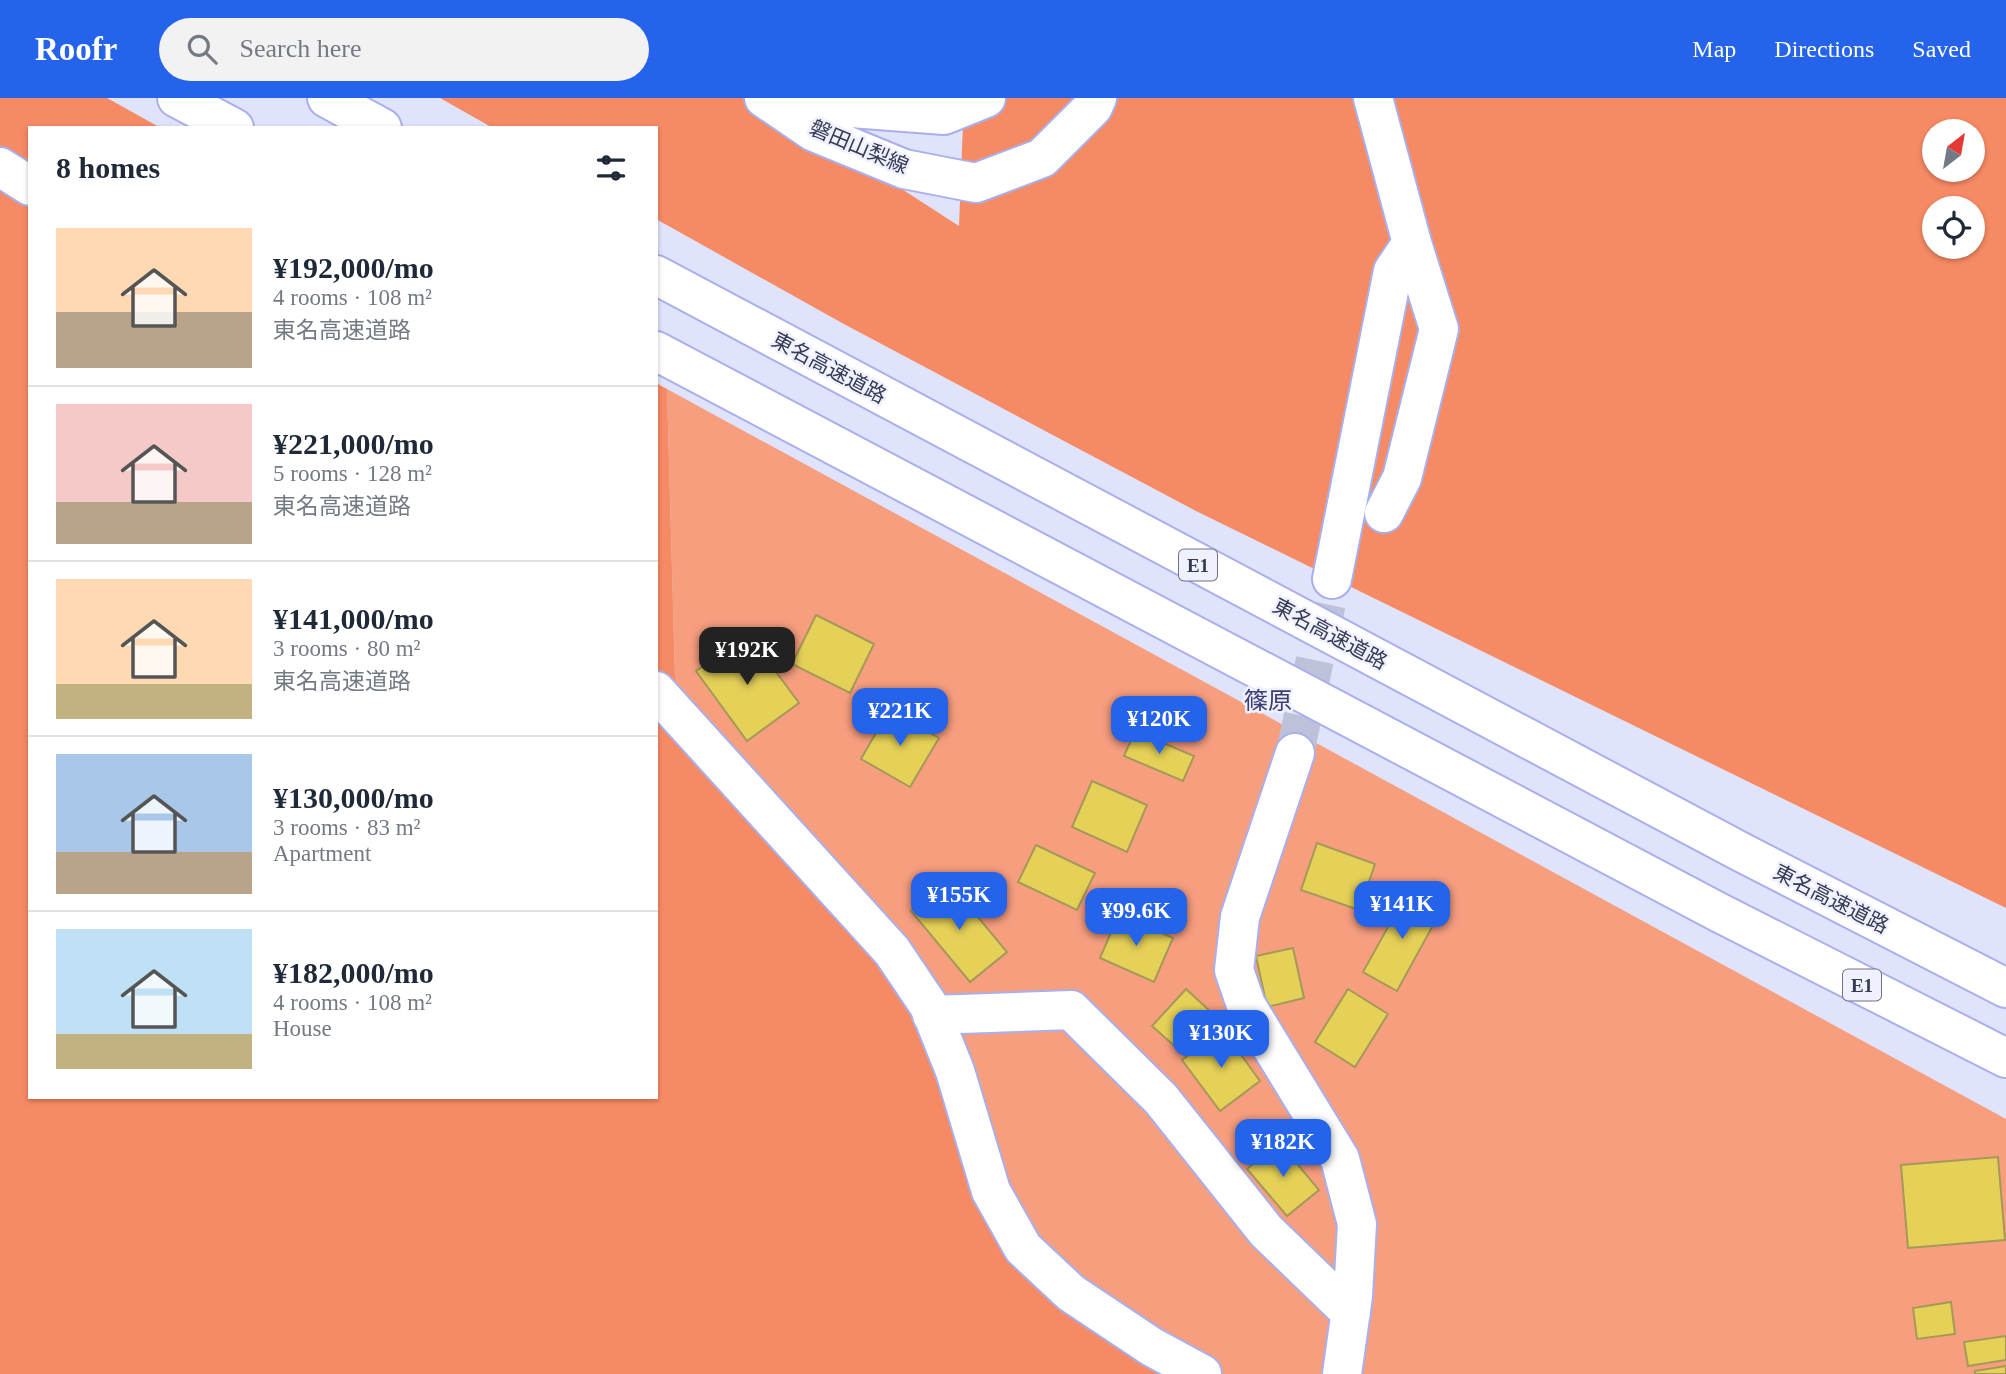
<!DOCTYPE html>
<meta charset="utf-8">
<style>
:root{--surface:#fff;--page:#f2f2f3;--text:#1f2937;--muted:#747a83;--line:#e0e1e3;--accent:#2563eb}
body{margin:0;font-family:"Times New Roman","Noto Sans JP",serif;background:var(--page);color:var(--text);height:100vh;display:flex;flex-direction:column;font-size:26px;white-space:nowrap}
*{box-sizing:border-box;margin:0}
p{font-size:23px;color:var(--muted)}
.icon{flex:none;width:38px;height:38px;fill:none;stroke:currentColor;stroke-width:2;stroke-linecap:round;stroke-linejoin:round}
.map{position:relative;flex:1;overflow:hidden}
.drawer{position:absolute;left:28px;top:28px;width:630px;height:973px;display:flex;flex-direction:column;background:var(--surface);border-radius:0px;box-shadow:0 2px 5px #0004}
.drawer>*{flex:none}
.needle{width:46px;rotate:31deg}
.tools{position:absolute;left:1922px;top:21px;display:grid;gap:14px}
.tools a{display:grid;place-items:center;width:63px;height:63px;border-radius:50%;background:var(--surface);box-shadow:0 2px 5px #0004;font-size:35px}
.price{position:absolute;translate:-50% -60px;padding:0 16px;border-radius:14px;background:var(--accent);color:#fff;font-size:23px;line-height:46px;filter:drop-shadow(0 2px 4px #0008)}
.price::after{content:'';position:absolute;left:50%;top:42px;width:21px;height:16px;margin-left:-10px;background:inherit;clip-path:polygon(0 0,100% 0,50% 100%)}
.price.selected{background:#222;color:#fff}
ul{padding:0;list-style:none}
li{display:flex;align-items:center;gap:21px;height:175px;padding:0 28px}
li+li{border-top:2px solid var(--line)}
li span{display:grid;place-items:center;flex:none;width:196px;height:140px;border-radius:0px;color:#555}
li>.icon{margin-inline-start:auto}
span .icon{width:84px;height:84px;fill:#fffc;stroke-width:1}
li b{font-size:30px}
h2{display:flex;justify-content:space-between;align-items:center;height:84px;padding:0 28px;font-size:30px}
header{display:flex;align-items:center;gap:42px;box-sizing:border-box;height:98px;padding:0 35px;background:var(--accent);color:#fff}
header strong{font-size:33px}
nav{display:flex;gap:38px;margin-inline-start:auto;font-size:24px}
.search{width:490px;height:63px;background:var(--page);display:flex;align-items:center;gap:18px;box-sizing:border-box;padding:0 24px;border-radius:38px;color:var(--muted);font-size:26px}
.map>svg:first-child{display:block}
.green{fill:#f79e7f}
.forest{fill:#f68a64;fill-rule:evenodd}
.building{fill:#e6d158;stroke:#a49957;stroke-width:2}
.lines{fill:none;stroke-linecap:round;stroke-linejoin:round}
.street-tunnel{stroke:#bec1da;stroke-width:38;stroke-dasharray:38 19;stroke-linecap:butt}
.street-casing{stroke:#a9afeb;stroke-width:42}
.secondary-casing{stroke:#a9afeb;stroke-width:42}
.highway-casing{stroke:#a9afeb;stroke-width:42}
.street{stroke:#fff;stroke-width:38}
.secondary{stroke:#fff;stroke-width:38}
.highway{stroke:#fff;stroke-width:38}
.labels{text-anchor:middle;stroke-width:5;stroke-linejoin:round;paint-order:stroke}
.shield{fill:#eff1fe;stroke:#6f7186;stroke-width:2}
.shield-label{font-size:19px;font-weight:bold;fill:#383a53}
.street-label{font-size:21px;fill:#383a53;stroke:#eff1fe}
.quarter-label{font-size:24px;fill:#3c3e72;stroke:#eff1fe}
</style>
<header>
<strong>Roofr</strong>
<div class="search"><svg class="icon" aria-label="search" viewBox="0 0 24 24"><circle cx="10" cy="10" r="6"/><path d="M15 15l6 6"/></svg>Search here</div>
<nav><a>Map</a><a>Directions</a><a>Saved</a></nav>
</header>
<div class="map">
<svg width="2006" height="1276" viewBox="0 0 2006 1276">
<rect width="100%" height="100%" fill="#dfe3fc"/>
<!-- green -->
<path class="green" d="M667,291L2006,1021V1276H1202L1023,1150L676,615Z"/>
<!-- forest -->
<path class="forest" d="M0,0H107L161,30H30V999H656V285L667,291L676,615L892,853L991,1093L1179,1276H0Z
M440,0H761L959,128L964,0H2006V810L1196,413L842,225L656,121V30H493ZM1934,33H1972V72H1934ZM1934,110H1972V149H1934Z"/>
<!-- building -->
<path class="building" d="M816,517L874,546L850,595L792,566Z
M748,536L799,605L747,643L696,573Z
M889,612L939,640L910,689L861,661Z
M1135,633L1194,658L1183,683L1124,658Z
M1092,683L1147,707L1127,754L1072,729Z
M1317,745L1375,766L1359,812L1301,792Z
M1036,747L1095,775L1077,812L1018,784Z
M948,783L1007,854L970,884L911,813Z
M1408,793L1442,811L1397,893L1363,874Z
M1119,816L1173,840L1154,884L1100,860Z
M1293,850L1304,900L1267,909L1256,858Z
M1186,891L1212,915L1179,952L1152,928Z
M1348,891L1388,916L1355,969L1315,944Z
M1223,932L1260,983L1220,1013L1182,962Z
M1279,1044L1319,1092L1287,1118L1247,1071Z
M1998,1059L2005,1142L1908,1150L1901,1067Z
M1951,1204L1955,1236L1917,1241L1913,1210Z
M2006,1238V1262L1968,1268L1964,1244Z
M2006,1268V1276H1975V1273Z"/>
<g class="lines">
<!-- street-tunnel -->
<path class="street-tunnel" d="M1295,655L1332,481"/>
<defs>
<path id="street" d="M1373,0L1412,145L1439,231L1402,380L1384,415
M1332,481L1393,173L1412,145
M1295,655L1240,819L1234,872L1246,907L1340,1061L1357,1126L1353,1198L1342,1276
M932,917L1071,912L1161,1001L1266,1133L1351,1215"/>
<path id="secondary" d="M764,0L814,34L904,71L976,85L1042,60L1093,9L1097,0
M814,0L838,9L944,17L986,0
M0,69L30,88
M656,593L892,853L929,908L955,973L991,1093L1023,1150L1071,1195L1152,1249L1202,1276"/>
<path id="highway" d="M177,0L234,30
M327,0L382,30
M656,177L1741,754L2006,890
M656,253L1718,814L2006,960"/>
</defs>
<!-- street casing -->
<use href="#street" class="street-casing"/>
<!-- secondary casing -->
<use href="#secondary" class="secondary-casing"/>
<!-- highway casing -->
<use href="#highway" class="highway-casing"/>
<!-- street -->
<use href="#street" class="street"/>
<!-- secondary -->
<use href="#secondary" class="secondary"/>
<!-- highway -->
<use href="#highway" class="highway"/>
</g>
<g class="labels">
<!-- shield labels -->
<g class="shield">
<rect x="1179" y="451.5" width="38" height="31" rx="5"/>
<rect x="1843" y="871.5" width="38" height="31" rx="5"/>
</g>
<g class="shield-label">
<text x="1198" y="474">E1</text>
<text x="1862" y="894">E1</text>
</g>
<!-- street labels -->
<g class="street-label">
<text transform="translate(859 49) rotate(23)" y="7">磐田山梨線</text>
<text transform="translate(829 270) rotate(28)" y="7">東名高速道路</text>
<text transform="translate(1330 536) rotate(28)" y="7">東名高速道路</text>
<text transform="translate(1831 801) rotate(27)" y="7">東名高速道路</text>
</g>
<!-- quarter labels -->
<g class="quarter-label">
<text x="1268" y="611">篠原</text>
</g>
</g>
</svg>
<div class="tools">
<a><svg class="needle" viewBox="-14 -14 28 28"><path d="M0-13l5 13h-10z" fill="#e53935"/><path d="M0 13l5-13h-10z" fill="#747a83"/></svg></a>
<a><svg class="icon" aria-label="locate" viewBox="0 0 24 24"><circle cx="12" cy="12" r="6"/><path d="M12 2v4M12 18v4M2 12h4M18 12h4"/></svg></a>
</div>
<b class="price selected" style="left:747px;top:589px">¥192K</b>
<b class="price" style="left:900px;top:650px">¥221K</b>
<b class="price" style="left:1159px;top:658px">¥120K</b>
<b class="price" style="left:959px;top:834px">¥155K</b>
<b class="price" style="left:1402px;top:843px">¥141K</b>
<b class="price" style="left:1136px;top:850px">¥99.6K</b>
<b class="price" style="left:1221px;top:972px">¥130K</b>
<b class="price" style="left:1283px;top:1081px">¥182K</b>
<section class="drawer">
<h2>8 homes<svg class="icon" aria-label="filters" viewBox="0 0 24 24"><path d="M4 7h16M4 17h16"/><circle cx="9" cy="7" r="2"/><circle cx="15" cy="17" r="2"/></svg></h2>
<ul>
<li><span style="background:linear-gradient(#ffd9b3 60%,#b9a48a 0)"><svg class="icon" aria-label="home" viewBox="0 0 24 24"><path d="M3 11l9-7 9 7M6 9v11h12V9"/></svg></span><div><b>¥192,000/mo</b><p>4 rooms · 108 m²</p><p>東名高速道路</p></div></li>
<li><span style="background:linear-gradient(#f6c9c9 70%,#b9a48a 0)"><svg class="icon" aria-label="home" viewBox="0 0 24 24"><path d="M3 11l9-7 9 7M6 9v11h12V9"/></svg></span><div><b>¥221,000/mo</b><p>5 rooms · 128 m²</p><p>東名高速道路</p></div></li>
<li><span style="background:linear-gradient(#ffd9b3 75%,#c2b280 0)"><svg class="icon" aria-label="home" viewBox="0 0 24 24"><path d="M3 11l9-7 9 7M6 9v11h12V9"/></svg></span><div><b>¥141,000/mo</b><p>3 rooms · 80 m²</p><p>東名高速道路</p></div></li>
<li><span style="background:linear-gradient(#a9c7e8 70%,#b9a48a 0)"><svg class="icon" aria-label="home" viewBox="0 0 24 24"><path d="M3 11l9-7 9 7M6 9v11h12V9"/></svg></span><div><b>¥130,000/mo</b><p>3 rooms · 83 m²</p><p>Apartment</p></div></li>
<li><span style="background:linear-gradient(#bfe0f5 75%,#c2b280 0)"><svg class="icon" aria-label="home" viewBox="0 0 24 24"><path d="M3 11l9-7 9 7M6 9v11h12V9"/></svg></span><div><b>¥182,000/mo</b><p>4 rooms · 108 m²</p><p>House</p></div></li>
</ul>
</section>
</div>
